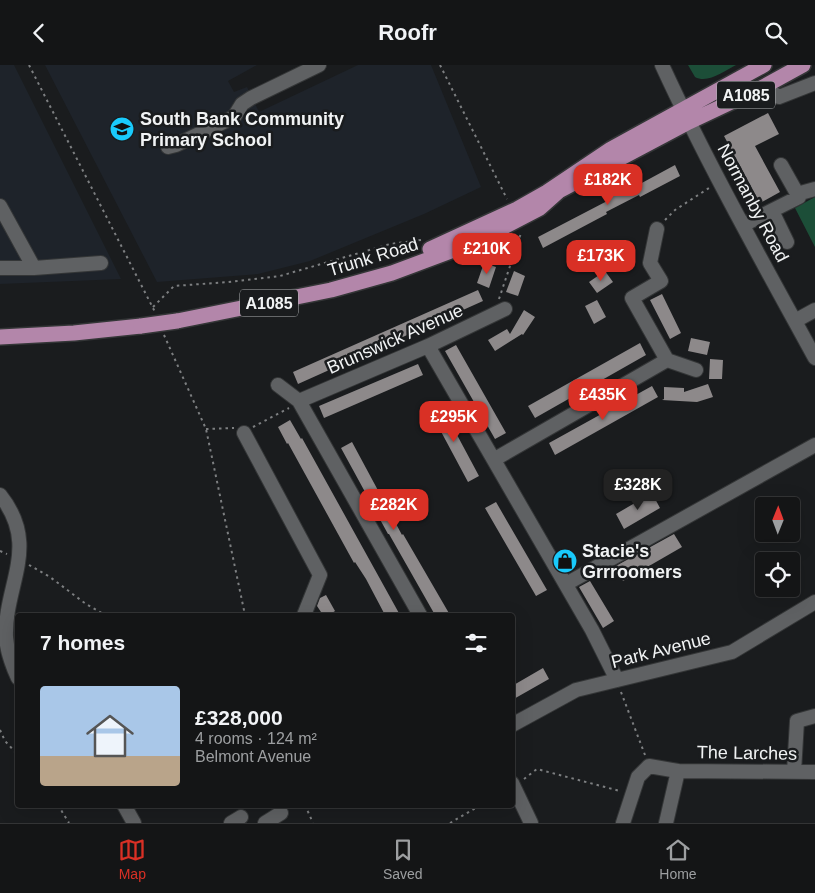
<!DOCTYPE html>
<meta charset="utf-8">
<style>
:root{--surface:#141516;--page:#1d1e1f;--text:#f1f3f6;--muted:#9d9fa1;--line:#333435;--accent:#d93025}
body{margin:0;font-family:Arial,sans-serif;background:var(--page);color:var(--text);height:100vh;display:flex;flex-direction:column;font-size:19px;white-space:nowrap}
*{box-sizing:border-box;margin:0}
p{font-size:16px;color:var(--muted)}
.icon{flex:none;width:28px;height:28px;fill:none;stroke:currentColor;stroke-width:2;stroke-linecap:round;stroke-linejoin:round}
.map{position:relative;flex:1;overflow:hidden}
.side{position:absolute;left:15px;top:548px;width:500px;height:195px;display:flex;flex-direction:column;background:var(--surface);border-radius:5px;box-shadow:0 5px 20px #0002,0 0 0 1px var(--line)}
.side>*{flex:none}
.needle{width:32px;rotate:1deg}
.fabs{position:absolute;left:755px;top:432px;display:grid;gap:10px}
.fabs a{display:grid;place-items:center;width:45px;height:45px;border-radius:5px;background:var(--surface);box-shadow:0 5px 20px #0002,0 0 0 1px var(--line);font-size:25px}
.price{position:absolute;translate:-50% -42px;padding:0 11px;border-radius:10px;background:var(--accent);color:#fff;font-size:16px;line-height:32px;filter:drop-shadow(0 1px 2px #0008)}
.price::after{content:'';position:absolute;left:50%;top:30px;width:15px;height:11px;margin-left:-8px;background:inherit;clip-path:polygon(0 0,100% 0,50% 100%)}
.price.current{background:#222;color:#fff}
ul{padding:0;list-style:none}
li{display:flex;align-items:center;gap:15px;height:125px;padding:0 25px}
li+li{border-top:1px solid var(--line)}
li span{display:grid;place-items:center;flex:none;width:140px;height:100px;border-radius:5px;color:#555}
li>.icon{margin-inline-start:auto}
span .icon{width:60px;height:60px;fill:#fffc;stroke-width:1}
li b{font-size:21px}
h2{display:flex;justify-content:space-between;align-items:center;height:60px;padding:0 25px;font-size:21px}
header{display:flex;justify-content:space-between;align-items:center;height:65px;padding:0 25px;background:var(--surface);font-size:22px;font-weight:800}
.dock{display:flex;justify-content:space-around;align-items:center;height:70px;border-top:1px solid var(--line);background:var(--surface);font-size:14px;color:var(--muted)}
.dock a{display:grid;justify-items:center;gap:2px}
.dock .current{color:var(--accent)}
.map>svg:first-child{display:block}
.built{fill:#1e232a}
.green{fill:#1c4e38}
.building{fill:#8d898a}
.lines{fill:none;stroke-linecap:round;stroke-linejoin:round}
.minor-casing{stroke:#343637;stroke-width:16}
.major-casing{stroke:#343637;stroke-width:18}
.path{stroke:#7d7f81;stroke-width:2;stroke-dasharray:2.5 4;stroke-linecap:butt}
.minor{stroke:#5f6163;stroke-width:14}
.major{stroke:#b386aa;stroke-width:15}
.major-bridge-casing{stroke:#343637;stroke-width:18;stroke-linecap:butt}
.major-bridge{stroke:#b386aa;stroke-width:15}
.labels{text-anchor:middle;stroke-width:5;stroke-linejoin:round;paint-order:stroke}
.shield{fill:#1a1c1e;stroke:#b0b2b4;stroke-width:1}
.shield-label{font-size:16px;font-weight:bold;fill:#f1f3f4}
.poi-label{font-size:18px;font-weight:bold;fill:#f1f3f4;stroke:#1a1c1e;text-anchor:start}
.street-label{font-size:18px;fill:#f1f3f4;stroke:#1a1c1e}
</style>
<header><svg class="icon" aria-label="back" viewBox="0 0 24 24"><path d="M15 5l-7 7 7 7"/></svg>Roofr<svg class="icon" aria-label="search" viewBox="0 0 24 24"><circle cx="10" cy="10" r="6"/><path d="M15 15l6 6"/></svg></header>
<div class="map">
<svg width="815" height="758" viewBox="0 0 815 758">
<rect width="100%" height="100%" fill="#1a1c1e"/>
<!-- built -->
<path class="built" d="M0,0H14L121,214L0,219Z
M45,0H257L228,16L234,27L247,22L259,47L358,0H431L481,122L424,149L310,196L258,209L157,217Z"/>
<!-- green -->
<path class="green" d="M688,0H736C724,6 708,19 695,12Z
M815,132V182L795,143Z"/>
<!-- building -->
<path class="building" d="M768,48L779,69L755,81L780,127L760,138L724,71Z
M675,100L680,111L640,132L639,130L606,147L607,149L543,183L538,172L611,134L610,132L626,124L627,126Z
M484,198L496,202L489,223L477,218Z
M514,206L525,211L518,231L506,227Z
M605,206L613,217L597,228L589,217Z
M478,225L483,236L298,319L293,307Z
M662,229L681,268L670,274L650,235Z
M597,235L606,252L594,259L585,241Z
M524,245L535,252L523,270L522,269L495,286L488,275L507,264L510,269Z
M691,273L710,277L707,290L688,286Z
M640,278L646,290L535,353L528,341Z
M456,280L506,368L495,374L445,286Z
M710,294L723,295L722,314H709Z
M418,299L423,310L324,353L319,341Z
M708,319L713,332L697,337L662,335L664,334V322L684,323V327Z
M652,321L658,332L555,390L549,378Z
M441,340L479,411L468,417L430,346Z
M290,355L301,374L302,373L400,550H385L366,514L355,497L354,498L288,378L287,379L278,362Z
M352,377L402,470L403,469L450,550H435L389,469H388L341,383Z
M652,428L660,443L624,464L616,449Z
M496,437L547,525L536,531L485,443Z
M674,469L682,482L623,516L614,502Z
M590,516L614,556L603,563L579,522Z
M326,530L335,546L329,550H323L317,541L320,533Z
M543,603L549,614L512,635V621Z"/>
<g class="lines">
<defs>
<path id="minor" d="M662,0C708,100 762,196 815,293
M763,22L779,32L815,18
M168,82L176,80L234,52L242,39L251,33L319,0
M797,129L815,124
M0,141L34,203
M772,146L787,177
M743,160L799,132L781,100
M0,203H34L101,198
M795,256L815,245
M428,281L592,565L617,615
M667,295L696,305
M278,320L299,336L420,550
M299,336L428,281L505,244
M244,368L320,510L304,550
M495,394L667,295L632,233L661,216L650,198L657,164
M0,430C41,481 4,520 6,572C7,587 12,600 18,613
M566,519L815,380
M512,660L576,625L732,587L815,537
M794,707L797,656L815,651
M512,718L531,758
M124,740L134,758
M231,758L241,752
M265,758L281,748
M623,758L638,712L649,701L678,706
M666,758L678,706L815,707"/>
<path id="major" d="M430,184L517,144L547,127L611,84L764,0
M177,256L331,225L392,208L475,177L540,143L559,126L689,57L763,22L803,0
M0,272L74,268L141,261"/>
</defs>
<!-- minor casing -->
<use href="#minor" class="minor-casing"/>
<!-- major casing -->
<use href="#major" class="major-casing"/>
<!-- path -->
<path class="path" d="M29,0L155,247
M440,0L507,134
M665,155L675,145L709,123
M499,234L521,168
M153,242L174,221L228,217L280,211L390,179L421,175
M164,270L206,364L245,550
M253,362L289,343
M206,364L234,363
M0,486L7,489
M29,500L50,512L86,539L105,550
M621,627L645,690
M0,665L5,676L18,690
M524,714L537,704L620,726
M58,740L69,758
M305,740L313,758
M450,758L481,740"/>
<!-- minor -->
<use href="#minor" class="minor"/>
<!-- major -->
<use href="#major" class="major"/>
<defs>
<path id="major-bridge" d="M141,261L177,256"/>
</defs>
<!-- major-bridge casing -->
<use href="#major-bridge" class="major-bridge-casing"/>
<!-- major-bridge -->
<use href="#major-bridge" class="major-bridge"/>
</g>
<!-- icons -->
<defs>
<symbol id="school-disc" viewBox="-11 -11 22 22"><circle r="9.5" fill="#19cafc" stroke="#1a1c1e"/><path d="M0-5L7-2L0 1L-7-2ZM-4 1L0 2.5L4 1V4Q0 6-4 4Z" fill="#111"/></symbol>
<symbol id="shop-disc" viewBox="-11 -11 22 22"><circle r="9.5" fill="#19cafc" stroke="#1a1c1e"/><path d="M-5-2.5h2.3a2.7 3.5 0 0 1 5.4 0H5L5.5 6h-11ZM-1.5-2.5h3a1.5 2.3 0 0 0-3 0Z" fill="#111"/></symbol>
</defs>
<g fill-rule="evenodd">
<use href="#school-disc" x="108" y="50" width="28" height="28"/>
<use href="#shop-disc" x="551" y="482" width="28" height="28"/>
</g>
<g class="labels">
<!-- shield labels -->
<g class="shield">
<rect x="717" y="16.5" width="58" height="27" rx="4"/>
<rect x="240" y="224.5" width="58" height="27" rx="4"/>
</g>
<g class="shield-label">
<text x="746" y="36">A1085</text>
<text x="269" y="244">A1085</text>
</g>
<!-- poi labels -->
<g class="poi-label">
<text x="140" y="60">South Bank Community<tspan x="140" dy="21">Primary School</tspan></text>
<text x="582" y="492">Stacie's<tspan x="582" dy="21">Grrroomers</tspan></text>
</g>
<!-- street labels -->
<g class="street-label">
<text transform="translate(753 138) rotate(62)" y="6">Normanby Road</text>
<text transform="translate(373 192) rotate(-17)" y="6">Trunk Road</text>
<text transform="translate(395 274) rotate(-24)" y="6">Brunswick Avenue</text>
<text transform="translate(661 585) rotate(-14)" y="6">Park Avenue</text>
<text transform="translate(747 688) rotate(1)" y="6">The Larches</text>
</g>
</g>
</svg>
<div class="fabs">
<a><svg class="needle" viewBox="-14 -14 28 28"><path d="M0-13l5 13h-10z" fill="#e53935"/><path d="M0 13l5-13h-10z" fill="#9d9fa1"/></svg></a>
<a><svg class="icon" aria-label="locate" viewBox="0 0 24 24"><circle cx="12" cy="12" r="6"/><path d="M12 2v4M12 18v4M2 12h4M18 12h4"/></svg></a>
</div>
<b class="price" style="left:608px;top:141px">£182K</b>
<b class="price" style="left:487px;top:210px">£210K</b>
<b class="price" style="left:601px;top:217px">£173K</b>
<b class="price" style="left:603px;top:356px">£435K</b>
<b class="price" style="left:454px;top:378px">£295K</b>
<b class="price current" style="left:638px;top:446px">£328K</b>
<b class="price" style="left:394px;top:466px">£282K</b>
<section class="side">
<h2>7 homes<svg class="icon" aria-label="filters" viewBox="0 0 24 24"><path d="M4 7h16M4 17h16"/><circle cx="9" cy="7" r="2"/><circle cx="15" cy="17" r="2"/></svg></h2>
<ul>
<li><span style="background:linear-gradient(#a9c7e8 70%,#b9a48a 0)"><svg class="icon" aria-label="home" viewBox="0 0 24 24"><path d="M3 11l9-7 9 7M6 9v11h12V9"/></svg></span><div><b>£328,000</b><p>4 rooms · 124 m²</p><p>Belmont Avenue</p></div></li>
</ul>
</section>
</div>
<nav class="dock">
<a class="current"><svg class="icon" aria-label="map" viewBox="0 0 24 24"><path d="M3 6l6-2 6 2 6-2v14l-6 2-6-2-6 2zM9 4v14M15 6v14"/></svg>Map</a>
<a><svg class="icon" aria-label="saved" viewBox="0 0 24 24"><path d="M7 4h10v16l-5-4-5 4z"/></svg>Saved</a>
<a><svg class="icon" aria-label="home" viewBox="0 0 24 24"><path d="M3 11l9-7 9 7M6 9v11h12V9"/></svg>Home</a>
</nav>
